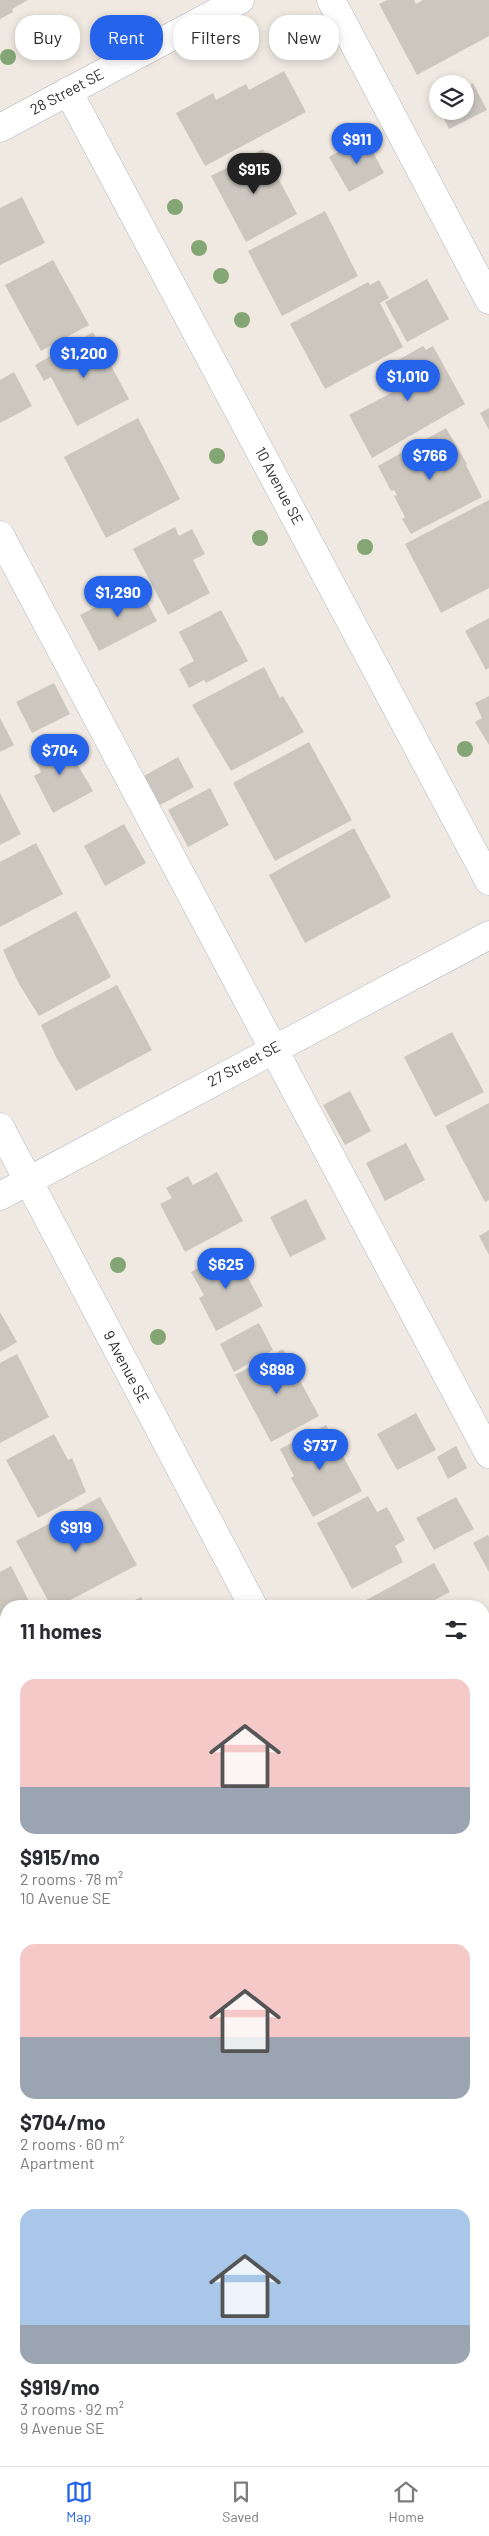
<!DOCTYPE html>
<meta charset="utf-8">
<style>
:root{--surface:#fff;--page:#f2f2f3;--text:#2b2b33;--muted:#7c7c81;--line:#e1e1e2;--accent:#2563eb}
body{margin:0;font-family:Barlow,sans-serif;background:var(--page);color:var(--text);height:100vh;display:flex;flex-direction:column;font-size:19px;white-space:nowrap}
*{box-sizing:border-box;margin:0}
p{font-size:16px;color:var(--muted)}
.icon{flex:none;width:28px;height:28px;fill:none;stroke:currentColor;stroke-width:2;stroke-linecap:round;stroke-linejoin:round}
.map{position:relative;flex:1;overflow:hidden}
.drawer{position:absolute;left:0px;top:1600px;width:490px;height:866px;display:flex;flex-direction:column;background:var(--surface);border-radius:20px 20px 0 0;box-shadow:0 2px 8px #0003}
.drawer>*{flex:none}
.banner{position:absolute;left:15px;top:15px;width:460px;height:45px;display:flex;gap:10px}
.fabs{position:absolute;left:429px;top:75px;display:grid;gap:10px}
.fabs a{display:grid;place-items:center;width:45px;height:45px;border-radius:50%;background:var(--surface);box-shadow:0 2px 8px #0003;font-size:25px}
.price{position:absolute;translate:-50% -42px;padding:0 11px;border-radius:18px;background:var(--accent);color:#fff;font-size:16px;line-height:32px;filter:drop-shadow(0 1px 2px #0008)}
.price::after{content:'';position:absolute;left:50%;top:30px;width:15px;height:11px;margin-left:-8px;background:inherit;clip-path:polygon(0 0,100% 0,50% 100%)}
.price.on{background:#222;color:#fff}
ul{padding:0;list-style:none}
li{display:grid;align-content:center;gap:10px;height:265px;padding:0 20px}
li span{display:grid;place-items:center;height:155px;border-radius:15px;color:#555}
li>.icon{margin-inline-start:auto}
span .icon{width:90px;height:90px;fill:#fffc;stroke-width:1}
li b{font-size:21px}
h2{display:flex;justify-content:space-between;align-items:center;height:60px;padding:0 20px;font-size:21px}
.tag{padding:0 18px;border-radius:20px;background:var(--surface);box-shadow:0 2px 8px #0003;font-size:18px;line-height:45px}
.tag.on{background:var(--accent);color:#fff}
.menu{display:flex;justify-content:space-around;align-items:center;height:70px;border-top:1px solid var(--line);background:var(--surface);font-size:14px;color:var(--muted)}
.menu a{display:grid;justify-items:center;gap:2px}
.menu .on{color:var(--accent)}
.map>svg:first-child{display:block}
.building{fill:#cbc7bf}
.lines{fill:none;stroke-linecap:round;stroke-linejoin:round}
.minor-casing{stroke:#b4b7c1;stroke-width:29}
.major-casing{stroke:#c9c9c9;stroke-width:29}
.path{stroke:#c9c9c9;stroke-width:3;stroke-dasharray:4 2.5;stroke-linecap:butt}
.minor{stroke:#fff;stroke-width:28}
.major{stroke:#f2d163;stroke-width:28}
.tram{stroke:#a3a6b8;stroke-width:1}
.tree{fill:#84a574}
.labels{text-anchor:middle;stroke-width:4;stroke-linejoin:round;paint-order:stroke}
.street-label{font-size:15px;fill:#2e2e2e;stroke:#fff}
</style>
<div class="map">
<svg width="489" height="2466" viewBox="0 0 489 2466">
<rect width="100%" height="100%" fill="#efe9e1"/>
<!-- building -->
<path class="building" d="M0,0H28L12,9L13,12L0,19Z
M387,0H414L416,4L423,0H489V36L417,75L379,4Z
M284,71L306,112L205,166L176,113L213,93L216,100L246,84L249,90Z
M473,83L487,110L449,129L440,111H465V88Z
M365,137L384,173L349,192L329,157Z
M263,149L297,214L246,242L211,176Z
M22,197L45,243L0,265V208Z
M325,211L358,276L282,316L248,251Z
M53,260L89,325L41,351L5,285Z
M427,279L449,319L407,342L385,302Z
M379,280L389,298L380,303L403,347L325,389L290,324L368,282L370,285Z
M93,332L129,399L77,426L51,377L44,381L35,365Z
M423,346L426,350L433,346L465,404L372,458L349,415L397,390L386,367Z
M14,372L32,406L0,423V380Z
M489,408V430L480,413Z
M138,418L180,499L106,538L64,457Z
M446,428L467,464L466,465L482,497L411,534L402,519L405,517L394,496L397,495L394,490L391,491L378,466Z
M489,500V588L441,613L405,544Z
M175,527L179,536L192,529L205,554L193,560L210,593L168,615L133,549Z
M138,585L157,621L99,651L80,615Z
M221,610L248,661L206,683L204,680L189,688L179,669L194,661L179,632Z
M489,618V668L486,670L465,631Z
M264,667L280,698L283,696L304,732L231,771L192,705Z
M54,683L70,714L32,733L16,702Z
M489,696V745L475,722L482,718L475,703Z
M0,718L14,745L0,752Z
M62,738L93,791L53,813L34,776L41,772L32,754Z
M309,742L352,820L275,861L233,783Z
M178,757L194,787L160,805L144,776Z
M210,788L229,825L188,847L168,810Z
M0,793L21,834L0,845Z
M124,824L146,863L105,886L84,846Z
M354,828L391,897L305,943L269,875Z
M36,843L63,894L0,927V862Z
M76,911L111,977L39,1016L19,984L3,950Z
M117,985L152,1050L76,1091L56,1057L41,1025Z
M452,1032L484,1092L435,1117L404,1057Z
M350,1091L371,1131L345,1145L323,1105Z
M489,1103V1200L485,1202L445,1126Z
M406,1143L425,1180L385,1201L366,1163Z
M217,1172L243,1221L185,1252L160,1204L172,1198L166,1188L188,1176L193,1185Z
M306,1199L326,1239L290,1257L270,1217Z
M489,1230V1255L479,1236Z
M233,1249L263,1306L216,1331L199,1298L204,1295L191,1272Z
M0,1312L17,1342L0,1352Z
M259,1323L273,1350L234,1372L220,1344Z
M283,1349L319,1416L271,1442L235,1375Z
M17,1354L49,1417L0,1443V1363Z
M416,1413L436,1450L397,1470L377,1434Z
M326,1425L362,1491L313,1517L291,1478L294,1476L280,1449Z
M54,1434L68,1460L72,1458L86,1492L38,1518L6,1460Z
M456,1446L467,1468L448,1479L437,1457Z
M368,1496L377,1512L387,1507L405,1540L395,1546L403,1562L352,1589L317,1523Z
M100,1497L137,1565L59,1606H51L16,1541Z
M456,1497L474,1529L434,1550L416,1518Z
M488,1535L489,1537V1572L473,1543Z
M434,1563L450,1592L429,1603L431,1606H361L359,1604Z
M11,1566L29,1601L19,1606H6V1613L0,1616V1572Z
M141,1597L146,1606H124Z
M484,1652L489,1662V1688L484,1690Z
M484,1729L489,1739V1795L484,1798Z
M489,1837V1866L484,1856V1840Z
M484,2245L489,2259V2306L484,2309Z
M489,2313V2380L484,2370V2316Z
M489,2408V2443L484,2434V2411Z"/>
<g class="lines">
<defs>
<path id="minor" d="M331,0L489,300
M68,91L489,881
M0,128L240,0
M0,535L489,1454
M0,1127L253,1606
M0,1196L489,935
M0,1698L6,1710
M484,2008L489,2005
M484,2042L489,2052
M410,2460L417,2466"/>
<path id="major" d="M0,2290L6,2296
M185,2460L191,2466"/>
</defs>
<!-- minor casing -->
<use href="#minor" class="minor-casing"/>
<!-- major casing -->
<use href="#major" class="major-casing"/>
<!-- path -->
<path class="path" d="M0,2008L6,2012"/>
<!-- minor -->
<use href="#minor" class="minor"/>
<!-- major -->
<use href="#major" class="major"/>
<!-- tram -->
<path class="tram" d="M0,2395L6,2400
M0,2428L6,2434
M36,2460L43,2466
M75,2460L82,2466"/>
</g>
<!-- trees -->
<g class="tree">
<circle cx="48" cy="33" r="8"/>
<circle cx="8" cy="57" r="8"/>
<circle cx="175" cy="207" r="8"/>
<circle cx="199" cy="248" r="8"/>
<circle cx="221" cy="276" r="8"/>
<circle cx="242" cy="320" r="8"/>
<circle cx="217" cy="456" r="8"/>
<circle cx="260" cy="538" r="8"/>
<circle cx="365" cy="547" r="8"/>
<circle cx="465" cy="749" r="8"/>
<circle cx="118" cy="1265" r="8"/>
<circle cx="158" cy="1337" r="8"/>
</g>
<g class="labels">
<!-- street labels -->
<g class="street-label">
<text transform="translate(67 92) rotate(-28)" y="5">28 Street SE</text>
<text transform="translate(279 486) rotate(62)" y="5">10 Avenue SE</text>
<text transform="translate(244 1064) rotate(-28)" y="5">27 Street SE</text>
<text transform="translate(126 1367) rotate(62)" y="5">9 Avenue SE</text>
</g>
</g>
</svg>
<div class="fabs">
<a><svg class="icon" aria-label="layers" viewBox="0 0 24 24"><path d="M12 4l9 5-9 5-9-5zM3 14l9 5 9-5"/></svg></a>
</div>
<b class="price" style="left:357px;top:165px">$911</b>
<b class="price on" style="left:254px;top:195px">$915</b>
<b class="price" style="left:84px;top:379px">$1,200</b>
<b class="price" style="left:408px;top:402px">$1,010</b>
<b class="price" style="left:430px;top:481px">$766</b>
<b class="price" style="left:118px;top:618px">$1,290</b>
<b class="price" style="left:60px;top:776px">$704</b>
<b class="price" style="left:226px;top:1290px">$625</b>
<b class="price" style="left:277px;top:1395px">$898</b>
<b class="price" style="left:320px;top:1471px">$737</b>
<b class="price" style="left:76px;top:1553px">$919</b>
<div class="banner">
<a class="tag">Buy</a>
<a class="tag on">Rent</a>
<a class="tag">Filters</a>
<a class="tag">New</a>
</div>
<section class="drawer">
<h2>11 homes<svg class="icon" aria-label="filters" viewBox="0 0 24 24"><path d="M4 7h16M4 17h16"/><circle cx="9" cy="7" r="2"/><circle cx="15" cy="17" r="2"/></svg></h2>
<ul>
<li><span style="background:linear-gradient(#f6c9c9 70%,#9aa5b1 0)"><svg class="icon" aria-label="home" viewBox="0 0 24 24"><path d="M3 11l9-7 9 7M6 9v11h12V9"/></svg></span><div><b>$915/mo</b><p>2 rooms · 78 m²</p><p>10 Avenue SE</p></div></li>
<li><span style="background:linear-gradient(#f6c9c9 60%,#9aa5b1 0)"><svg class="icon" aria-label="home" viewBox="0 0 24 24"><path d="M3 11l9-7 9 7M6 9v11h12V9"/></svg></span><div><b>$704/mo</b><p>2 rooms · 60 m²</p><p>Apartment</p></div></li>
<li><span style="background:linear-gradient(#a9c7e8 75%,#9aa5b1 0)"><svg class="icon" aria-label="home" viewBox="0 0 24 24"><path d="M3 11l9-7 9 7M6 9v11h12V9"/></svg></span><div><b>$919/mo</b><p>3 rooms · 92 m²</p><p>9 Avenue SE</p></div></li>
</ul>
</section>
</div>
<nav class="menu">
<a class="on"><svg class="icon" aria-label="map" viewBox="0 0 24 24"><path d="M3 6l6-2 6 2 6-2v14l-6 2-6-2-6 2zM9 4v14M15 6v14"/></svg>Map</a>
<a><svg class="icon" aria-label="saved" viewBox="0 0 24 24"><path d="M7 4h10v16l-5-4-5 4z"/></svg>Saved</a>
<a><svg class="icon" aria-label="home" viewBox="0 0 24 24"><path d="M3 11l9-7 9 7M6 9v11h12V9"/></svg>Home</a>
</nav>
